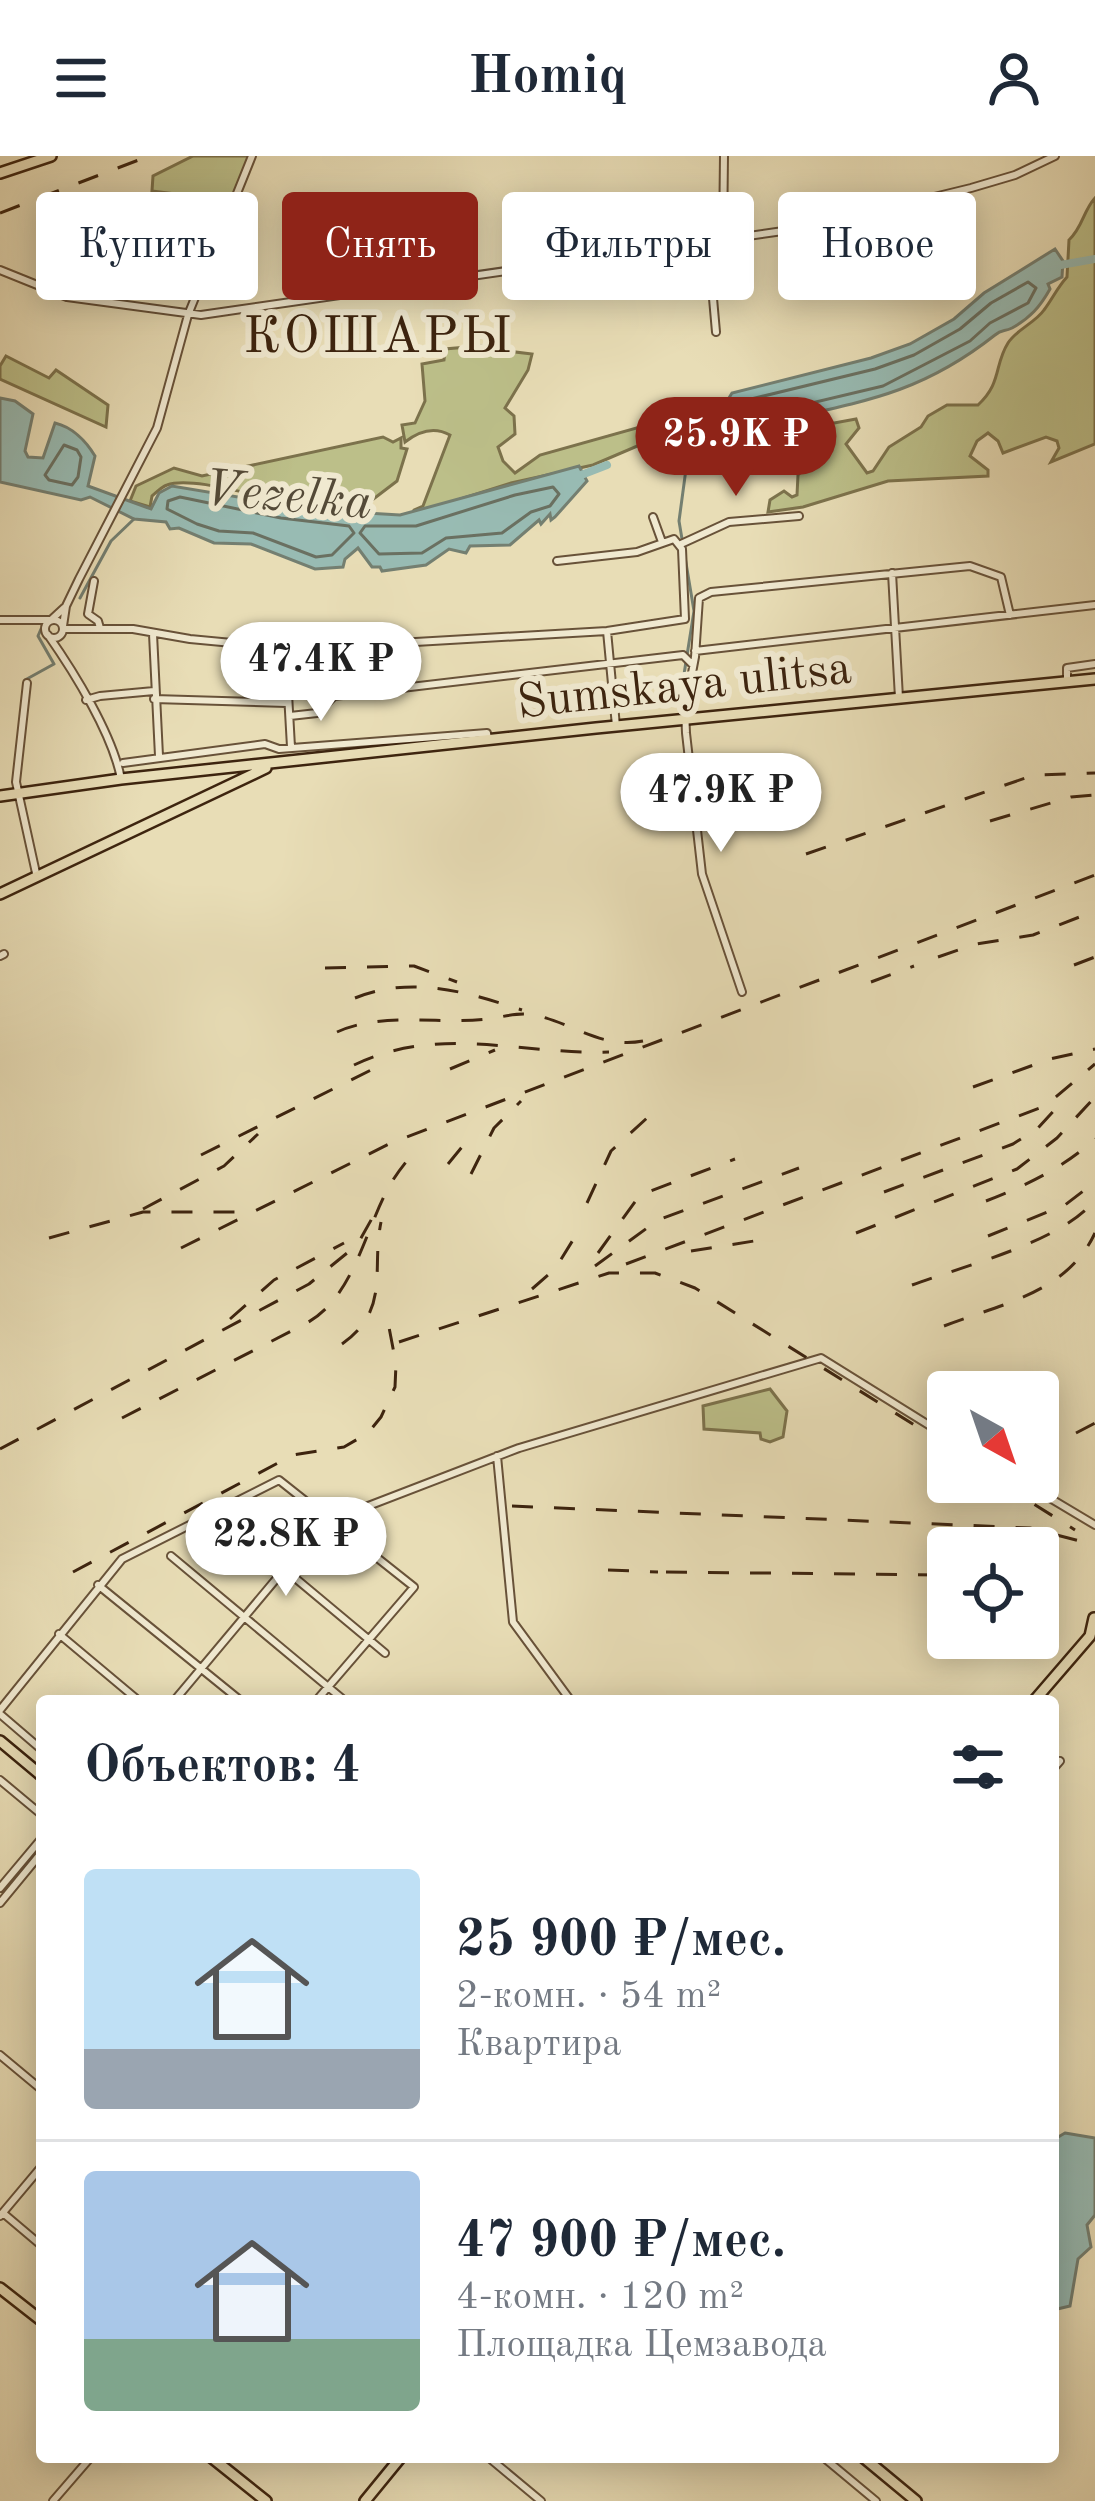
<!DOCTYPE html>
<html lang="ru">
<meta charset="utf-8">
<style>
:root{--surface:#fff;--page:#f2f2f3;--text:#1f2937;--muted:#747a83;--line:#e0e1e3;--accent:#8f2418}
body{margin:0;font-family:"Old Standard TT",serif;background:var(--page);color:var(--text);height:100vh;display:flex;flex-direction:column;font-size:45px;white-space:nowrap}
*{box-sizing:border-box;margin:0}
p{font-size:39px;color:var(--muted)}
.icon{flex:none;width:66px;height:66px;fill:none;stroke:currentColor;stroke-width:2;stroke-linecap:round;stroke-linejoin:round}
.map{position:relative;flex:1;overflow:hidden}
.sheet{position:absolute;left:36px;top:1539px;width:1023px;height:768px;display:flex;flex-direction:column;background:var(--surface);border-radius:12px;box-shadow:0 6px 30px #0003}
.sheet>*{flex:none}
.hud{position:absolute;left:36px;top:36px;width:1023px;height:108px;display:flex;gap:24px}
.needle{width:78px;rotate:140deg}
.fabs{position:absolute;left:927px;top:1215px;display:grid;gap:24px}
.fabs a{display:grid;place-items:center;width:132px;height:132px;border-radius:12px;background:var(--surface);box-shadow:0 6px 30px #0003;font-size:60px}
.price{position:absolute;translate:-50% -102px;padding:0 27px;border-radius:42px;background:#fff;color:#222;font-size:39px;line-height:78px;filter:drop-shadow(0 3px 6px #0008)}
.price::after{content:'';position:absolute;left:50%;top:72px;width:36px;height:27px;margin-left:-18px;background:inherit;clip-path:polygon(0 0,100% 0,50% 100%)}
.price.selected{background:var(--accent);color:#fff}
ul{padding:0;list-style:none}
li{display:flex;align-items:center;gap:36px;height:300px;padding:0 48px}
li+li{border-top:3px solid var(--line)}
li span{display:grid;place-items:center;flex:none;width:336px;height:240px;border-radius:12px;color:#555}
li>.icon{margin-inline-start:auto}
span .icon{width:144px;height:144px;fill:#fffc;stroke-width:1}
li b{font-size:51px}
h2{display:flex;justify-content:space-between;align-items:center;height:144px;padding:0 48px;font-size:51px}
.chip{padding:0 42px;border-radius:12px;background:var(--surface);box-shadow:0 6px 30px #0003;font-size:42px;line-height:108px}
.chip.selected{background:var(--accent);color:#fff}
header{display:flex;justify-content:space-between;align-items:center;height:156px;padding:0 48px;background:var(--surface);font-size:54px;font-weight:800}
.map>svg:first-child{display:block}
.green{fill:#bcbf89;stroke:#7c724c;stroke-width:3}
.water{fill:#98bbb3;stroke:#747f71;stroke-width:3}
.lines{fill:none;stroke-linecap:round;stroke-linejoin:round}
.shore{stroke:#6a7061;stroke-width:3}
.stream{stroke:#747f71;stroke-width:3}
.river{stroke:#98bbb3;stroke-width:8}
.minor-casing{stroke:#685239;stroke-width:10}
.major-casing{stroke:#3d240f;stroke-width:14}
.minor{stroke:#f0e9d0;stroke-width:6}
.major{stroke:#e8ddb6;stroke-width:9}
.rail{stroke:#3d240f;stroke-width:3;stroke-dasharray:21 21;stroke-linecap:butt}
.labels{text-anchor:middle;stroke-width:12;stroke-linejoin:round;paint-order:stroke}
.street-label{font-size:48px;fill:#3d240f;stroke:#f0e9d0}
.neighbourhood-label{font-size:51px;letter-spacing:3px;fill:#3d240f;stroke:#f0e9d0}
.water-label{font-size:51px;font-style:italic;fill:#544a38;stroke:#f0e9d0}
</style>
<header><svg class="icon" aria-label="menu" viewBox="0 0 24 24"><path d="M4 6h16M4 12h16M4 18h16"/></svg>Homiq<svg class="icon" aria-label="person" viewBox="0 0 24 24"><circle cx="12" cy="8" r="4"/><path d="M4 21q1-7 8-7t8 7"/></svg></header>
<div class="map">
<svg width="1095" height="2345" viewBox="0 0 1095 2345">
<rect width="100%" height="100%" fill="#e8ddb6"/>
<filter id="stains"><feTurbulence type="fractalNoise" baseFrequency=".00167" numOctaves="4"/><feColorMatrix values="0 0 0 0 .2 0 0 0 0 .09 0 0 0 0 .02 0 0 0 .5 -.17"/></filter>
<radialGradient id="worn" r=".72"><stop offset=".6" stop-color="#630" stop-opacity="0"/><stop offset="1" stop-color="#630" stop-opacity=".3"/></radialGradient>
<!-- green -->
<path class="green" d="M193,0H250L231,45L152,35L153,20Z
M1095,42V288L1051,306L1059,292L1057,285L1046,281L1003,297L998,285L988,277L977,285L970,300L988,314V320L888,325L803,351L768,356L770,344L784,335L792,341L797,339L798,319L803,314L797,303L810,284L796,281L801,273L856,263L859,272L846,288L867,317L873,315L889,291L921,271L928,260L947,249H978C1002,227 994,209 1008,187C1017,173 1035,167 1044,154C1053,142 1057,132 1067,121L1069,84C1083,71 1083,55 1095,42Z
M491,189H505L507,195L532,198L528,214L505,252L514,260L515,278L498,291L503,305L515,317L540,299L697,255L696,265L593,309L511,327L413,358L414,354L423,350L450,279C434,270 419,275 405,286L402,269L415,267L425,245L422,208L444,204L445,193Z
M6,200L49,222L56,214L108,249L106,271L0,223V210Z
M383,281L393,286L401,282V292L407,293L397,325L359,354C311,361 200,316 167,329C161,331 157,336 152,340L150,351L130,345L136,330L174,312L202,320Z
M770,1233L787,1255L783,1281L770,1286L761,1283L760,1277L704,1273L703,1250Z"/>
<!-- water -->
<path class="water" d="M1055,93L1063,105L1062,121L1048,128L1050,133C1040,151 1030,162 1012,172C1004,176 1002,173 995,179C923,236 867,245 780,264C765,268 751,275 735,277L723,267L719,258L732,237L871,202L910,188L954,163L984,137Z
M0,242L15,245L33,258L25,295L28,301L43,302L55,267C72,271 86,285 95,300L88,330L151,353L159,337L172,330L316,354L400,359L579,310L587,325L555,361L551,364L550,358L541,368L539,364L510,389L470,390L466,397L449,393L426,409L382,415L380,411H372L358,392L345,403L343,411L315,413L251,388L214,387L179,372L170,373L166,366L134,363L90,341L81,344L0,326Z
M1065,1977L1095,1982V2059L1087,2069L1091,2091L1078,2103L1070,2150L1053,2154V1984Z"/>
<g class="lines">
<!-- shore -->
<path class="shore" d="M1028,126L1036,132L1028,147L990,167L970,185L883,230L740,264L733,261L735,250L747,244L875,213L914,199L960,173L991,147Z
M64,289L77,294L81,301L78,321L72,329L49,324L45,319Z
M553,331L559,338L550,350L531,356L502,377L446,382L422,397L379,398L360,377L365,370H416L515,339Z
M180,341L281,362L349,370L354,377L332,399L316,401L253,377L219,375L197,368L167,353L168,345Z"/>
<!-- stream -->
<path class="stream" d="M80,442L111,385L134,363
M25,524L54,508L38,480L41,473
M679,550L694,455L679,365L691,276"/>
<!-- river -->
<path class="river" d="M1055,110L1095,103
M660,288L730,260
M576,321L607,309"/>
<defs>
<path id="minor" d="M723,83L724,0
M708,86L716,176
M0,114L67,141L201,159L811,71L971,32L1015,19L1055,0
M653,361L662,386
M681,388L729,366L799,360
M557,405L637,396L674,383L682,393L685,463
M892,417L899,542
M94,425L88,458L98,465L100,472
M45 473a9 9 0 1 1 18 0a9 9 0 1 1-18 0Z
M0,464H51L64,452
M63,470L66,450L79,423L157,272L188,159L252,0
M64,473H133L190,483L295,493L607,475L685,463
M607,475L616,570
M153,478L159,600
M48,479C74,516 113,579 121,623
M276,492L286,502L291,591
M695,495L1095,449
M1067,526V512L1095,508
M27,527L16,626L36,717
M154,543L287,547
M86,544L100,540L154,535
M290,560L317,557L334,540L683,499L693,509
M123,607L265,588L279,593L487,577L488,584
M0,800L4,798
M742,836L702,718L686,577L685,554L695,501L699,442L711,436L970,410L1001,421L1010,459
M497,1300L513,1466L571,1545
M1023,1326L1095,1369
M216,1356L385,1497
M171,1400L345,1545
M98,1429L241,1545
M59,1478L139,1545
M174,1545L318,1373L350,1357L519,1292L821,1202L948,1281
M0,1554L122,1403L279,1324L414,1431L316,1545
M0,1558L42,1594
M1053,1613L1060,1605
M0,1624L42,1659
M0,1732L42,1682
M0,1747L42,1696
M0,1899L42,1934
M3,2057L42,2090
M0,2060L42,2010
M488,2301L541,2345
M823,2301L876,2345
M53,2345L91,2301"/>
<path id="major" d="M0,17L51,0
M0,640L121,623L596,572L1095,523
M0,738L266,612
M1034,1545L1090,1480L1094,1462
M0,1585L42,1620
M0,2132L42,2165
M211,2301L266,2345
M863,2301L916,2345
M365,2345L401,2301"/>
</defs>
<!-- minor casing -->
<use href="#minor" class="minor-casing"/>
<!-- major casing -->
<use href="#major" class="major-casing"/>
<!-- minor -->
<use href="#minor" class="minor"/>
<!-- major -->
<use href="#major" class="major"/>
<!-- rail -->
<path class="rail" d="M0,57L149,0
M990,665L1071,641L1095,639
M806,698L1034,619L1095,617
M938,801L976,788L1033,779L1095,755
M1074,809L1095,801
M325,812L414,810L457,826
M871,826L914,810
M355,842C413,819 466,836 522,854
M337,876C384,855 437,869 487,863C504,861 517,856 534,859C573,867 601,893 643,885
M354,909C439,868 521,899 609,896
M450,913L495,894
M973,931L1050,903L1095,893
M201,999L377,911
M448,1008L471,980
M471,1018L494,972L521,945
M884,1036L1013,988L1038,972L1061,947
M986,1045C1027,1029 1063,1012 1095,983
M587,1047L611,995L647,962
M143,1053L224,1010L258,978
M856,1077L1017,1013L1057,982L1095,941
M988,1080L1065,1049L1095,1026
M49,1082L143,1056H239
M181,1092L391,987L1095,719
M691,1095L773,1082
M598,1097L640,1039L735,1003
M626,1108L1045,950L1095,908
M595,1110L658,1064L799,1012
M912,1129C963,1110 1062,1086 1095,1044
M532,1133L555,1113L581,1071
M230,1163L274,1124L344,1087
M944,1170C1001,1148 1067,1137 1095,1077
M399,1186L609,1117H655L695,1132L948,1290
M342,1188C391,1153 371,1115 381,1066
M122,1262L305,1168C354,1142 364,1075 390,1029C398,1015 408,1003 419,991
M1076,1277L1095,1267
M0,1293L309,1128L357,1089L379,1050
M999,1326L1075,1374
M512,1350L1030,1372L1095,1389
M608,1414L658,1416
M73,1416L293,1299L344,1291L368,1277L381,1261L395,1231L396,1208L388,1166
M666,1416L948,1419"/>
</g>
<g class="labels">
<!-- street labels -->
<g class="street-label">
<text transform="translate(684 527) rotate(-6)" y="17">Sumskaya ulitsa</text>
</g>
<!-- neighbourhood labels -->
<g class="neighbourhood-label">
<text x="379" y="196">КОШАРЫ</text>
</g>
<!-- water labels -->
<g class="water-label">
<text transform="translate(288 337) rotate(5)" y="18">Vezelka</text>
</g>
</g>
<rect width="100%" height="100%" filter="url(#stains)"/>
<rect width="100%" height="100%" fill="url(#worn)"/>
</svg>
<div class="fabs">
<a><svg class="needle" viewBox="-14 -14 28 28"><path d="M0-13l5 13h-10z" fill="#e53935"/><path d="M0 13l5-13h-10z" fill="#747a83"/></svg></a>
<a><svg class="icon" aria-label="locate" viewBox="0 0 24 24"><circle cx="12" cy="12" r="6"/><path d="M12 2v4M12 18v4M2 12h4M18 12h4"/></svg></a>
</div>
<b class="price selected" style="left:736px;top:343px">25.9K ₽</b>
<b class="price" style="left:321px;top:568px">47.4K ₽</b>
<b class="price" style="left:721px;top:699px">47.9K ₽</b>
<b class="price" style="left:286px;top:1443px">22.8K ₽</b>
<div class="hud">
<a class="chip">Купить</a>
<a class="chip selected">Снять</a>
<a class="chip">Фильтры</a>
<a class="chip">Новое</a>
</div>
<section class="sheet">
<h2>Объектов: 4<svg class="icon" aria-label="filters" viewBox="0 0 24 24"><path d="M4 7h16M4 17h16"/><circle cx="9" cy="7" r="2"/><circle cx="15" cy="17" r="2"/></svg></h2>
<ul>
<li><span style="background:linear-gradient(#bfe0f5 75%,#9aa5b1 0)"><svg class="icon" aria-label="home" viewBox="0 0 24 24"><path d="M3 11l9-7 9 7M6 9v11h12V9"/></svg></span><div><b>25 900 ₽/мес.</b><p>2-комн. · 54 m²</p><p>Квартира</p></div></li>
<li><span style="background:linear-gradient(#a9c7e8 70%,#7fa58c 0)"><svg class="icon" aria-label="home" viewBox="0 0 24 24"><path d="M3 11l9-7 9 7M6 9v11h12V9"/></svg></span><div><b>47 900 ₽/мес.</b><p>4-комн. · 120 m²</p><p>Площадка Цемзавода</p></div></li>
</ul>
</section>
</div>
